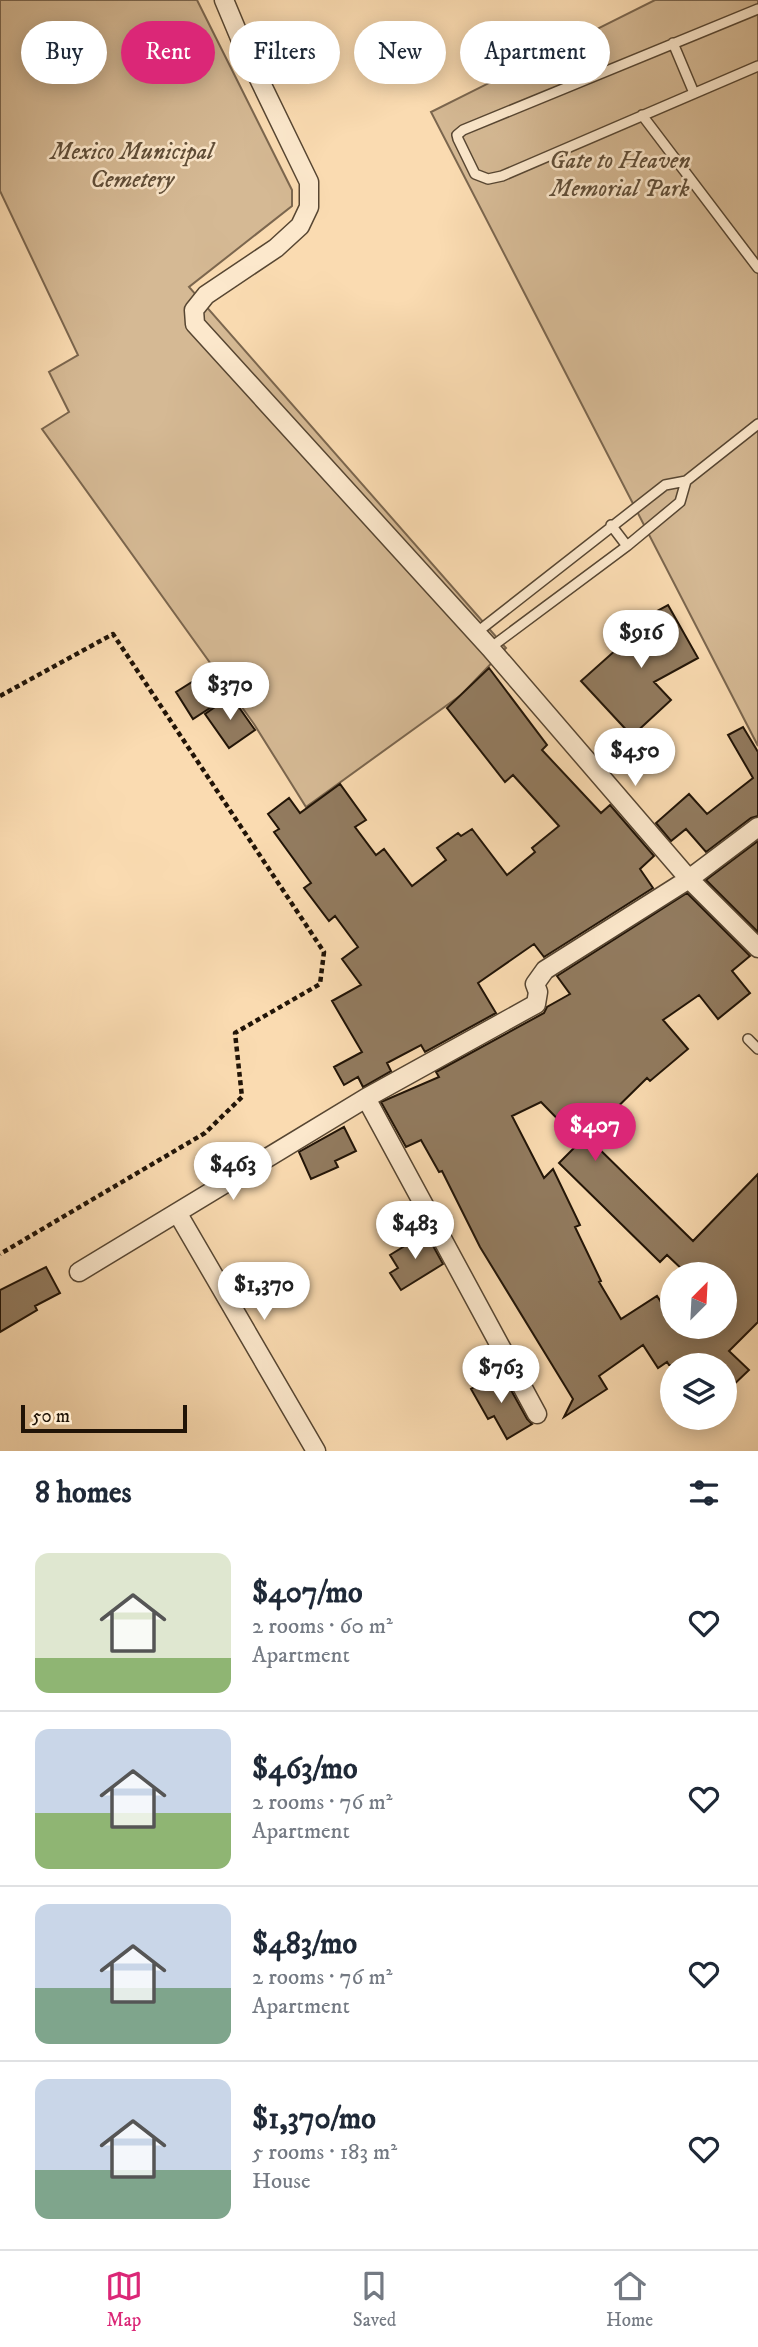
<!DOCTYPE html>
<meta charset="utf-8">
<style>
:root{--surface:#fff;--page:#f2f2f3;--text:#1f2937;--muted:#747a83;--line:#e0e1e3;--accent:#db2777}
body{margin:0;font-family:"IM FELL DW Pica",serif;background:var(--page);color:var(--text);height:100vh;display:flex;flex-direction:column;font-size:26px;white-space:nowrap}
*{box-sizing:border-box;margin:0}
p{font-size:23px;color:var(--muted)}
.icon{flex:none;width:38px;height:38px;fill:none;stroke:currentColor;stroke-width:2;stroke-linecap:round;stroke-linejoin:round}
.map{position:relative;height:1451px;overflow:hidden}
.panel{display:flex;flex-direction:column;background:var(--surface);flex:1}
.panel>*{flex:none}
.banner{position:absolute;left:21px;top:21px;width:718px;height:63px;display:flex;gap:14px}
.needle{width:46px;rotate:24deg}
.tools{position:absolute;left:660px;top:1262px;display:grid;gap:14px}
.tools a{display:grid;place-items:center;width:77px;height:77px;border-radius:50%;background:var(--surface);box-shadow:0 4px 18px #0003;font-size:35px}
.scale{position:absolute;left:21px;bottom:18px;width:166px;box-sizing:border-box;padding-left:7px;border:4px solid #211407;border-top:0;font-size:19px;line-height:24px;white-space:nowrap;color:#211407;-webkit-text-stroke:5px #fce8cc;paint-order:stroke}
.price{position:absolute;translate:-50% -60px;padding:0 16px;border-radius:24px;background:#fff;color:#222;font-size:23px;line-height:46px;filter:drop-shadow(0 2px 4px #0008)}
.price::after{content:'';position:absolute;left:50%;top:42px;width:21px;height:16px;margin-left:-10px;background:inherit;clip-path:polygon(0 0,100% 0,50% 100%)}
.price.on{background:var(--accent);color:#fff}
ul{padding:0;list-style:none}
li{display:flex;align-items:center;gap:21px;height:175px;padding:0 35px}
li+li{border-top:2px solid var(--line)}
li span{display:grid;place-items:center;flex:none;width:196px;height:140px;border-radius:14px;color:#555}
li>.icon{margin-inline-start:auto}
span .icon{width:84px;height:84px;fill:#fffc;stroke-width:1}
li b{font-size:30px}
h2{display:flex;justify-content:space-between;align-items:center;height:84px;padding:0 35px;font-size:30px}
.pill{padding:0 24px;border-radius:32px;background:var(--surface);box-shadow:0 4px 18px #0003;font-size:24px;line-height:63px}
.pill.on{background:var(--accent);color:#fff}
.menu{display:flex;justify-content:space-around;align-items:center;height:98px;border-top:2px solid var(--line);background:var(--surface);font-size:19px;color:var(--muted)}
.menu a{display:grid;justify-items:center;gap:4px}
.menu .on{color:var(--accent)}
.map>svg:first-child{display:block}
.green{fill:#d5b994;stroke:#7b664e;stroke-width:2}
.building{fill:#927b5f;stroke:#211407;stroke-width:2;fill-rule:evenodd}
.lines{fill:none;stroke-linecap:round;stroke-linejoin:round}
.service-casing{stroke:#574632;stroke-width:12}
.minor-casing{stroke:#574632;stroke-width:21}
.path{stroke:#211407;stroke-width:4.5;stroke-dasharray:5 3.5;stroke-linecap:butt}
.service{stroke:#fce8cc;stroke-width:9}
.minor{stroke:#fce8cc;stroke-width:18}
.labels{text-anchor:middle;stroke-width:5;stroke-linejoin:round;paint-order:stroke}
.park-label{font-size:24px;font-style:italic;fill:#604e38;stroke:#fce8cc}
</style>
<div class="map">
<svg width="758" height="1451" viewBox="0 0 758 1451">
<rect width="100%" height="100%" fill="#fadbb1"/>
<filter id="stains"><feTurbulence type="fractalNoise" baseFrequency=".00286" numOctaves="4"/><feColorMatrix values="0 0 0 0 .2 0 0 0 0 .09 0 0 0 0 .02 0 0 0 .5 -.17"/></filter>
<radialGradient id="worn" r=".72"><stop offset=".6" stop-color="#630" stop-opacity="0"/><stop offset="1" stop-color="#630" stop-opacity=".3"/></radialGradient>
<!-- green -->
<path class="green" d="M0,0H197L292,190V206L189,287L506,648L461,695L306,807L254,724L42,429L69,412L49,372L78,355L0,191Z
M655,0H758V746L431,112Z"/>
<!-- building -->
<path class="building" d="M668,605L698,658L654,682L671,700L632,736L581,681L627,640L625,635L637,628L635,623Z
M489,668L547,745L542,750L601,813L610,805L654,856L640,869L653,888L544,957L534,944L478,983L496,1013L425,1052L421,1045L387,1063L391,1071L363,1087L358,1077L344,1085L334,1067L362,1052L332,1001L361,985L342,959L358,947L335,916L329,921L304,888L311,883L274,832L279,829L268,814L289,798L300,813L340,784L366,820L355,827L376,855L384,849L412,886L446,860L437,848L458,833L461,836L472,829L507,875L535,852L532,848L559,826L513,775L505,782L447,708Z
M200,677L216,704L193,719L176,692Z
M231,696L255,730L229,748L205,714Z
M743,727L758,752V816L751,818L706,852L686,829L671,841L656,823L689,794L707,814L753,778L728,735Z
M758,841V932L706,880Z
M687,893L750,956L732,971L750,993L718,1019L699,995L663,1020L688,1049L650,1081L647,1078L587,1137L693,1241L758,1174V1322L729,1351L749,1370L724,1394V1365H669L667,1362L658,1368L643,1345L599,1376L607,1389L564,1417L573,1399L480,1247L442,1171L439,1172L421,1140L406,1147L381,1102L439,1077L436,1072L544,1013L547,1007L570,994L557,976ZM541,1102L580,1142L559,1163L660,1262L667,1255L687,1274H724V1326H672V1319L657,1296L621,1319L599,1282L601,1281L575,1227L580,1225L553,1169L544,1178L512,1116Z
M344,1127L356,1151L335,1161L338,1167L311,1179L299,1152Z
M426,1233L443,1264L401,1290L390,1273L398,1268L390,1255Z
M46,1267L60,1293L35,1306L37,1310L0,1332V1290Z
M501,1372L527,1419L532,1424L507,1439L494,1416L488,1419L471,1389Z"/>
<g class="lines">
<defs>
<path id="service" d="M758,9L463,130L457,135L458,139L475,174L488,179L502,176L758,66
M673,43L694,93
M642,115L758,268
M611,525L627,546
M476,633L665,485L686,481L758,424
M490,648L627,546L680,502L686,481
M748,1039L758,1049"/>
<path id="minor" d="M224,0L245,50L309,182V207L300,226L276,248L206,295L194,310L195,324L490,648L689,879L758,948
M178,1214L316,1451
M79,1272L366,1098
M537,1414L366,1098L536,1004L538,992L535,984L545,970L689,879L758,827"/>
</defs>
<!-- service casing -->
<use href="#service" class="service-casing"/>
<!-- minor casing -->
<use href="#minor" class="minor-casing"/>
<!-- path -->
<path class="path" d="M0,696L113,634L324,952L320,984L235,1033L242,1097L205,1133L0,1254"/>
<!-- service -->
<use href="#service" class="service"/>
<!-- minor -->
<use href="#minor" class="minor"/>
</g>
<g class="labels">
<!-- park labels -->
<g class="park-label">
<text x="132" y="159">Mexico Municipal<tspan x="132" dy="28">Cemetery</tspan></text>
<text x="620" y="168">Gate to Heaven<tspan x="620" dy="28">Memorial Park</tspan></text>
</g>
</g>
<rect width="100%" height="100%" filter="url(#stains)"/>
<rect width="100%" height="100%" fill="url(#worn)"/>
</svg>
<div class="tools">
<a><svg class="needle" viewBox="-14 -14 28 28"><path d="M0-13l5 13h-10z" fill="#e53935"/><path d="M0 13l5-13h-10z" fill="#747a83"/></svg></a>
<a><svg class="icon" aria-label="layers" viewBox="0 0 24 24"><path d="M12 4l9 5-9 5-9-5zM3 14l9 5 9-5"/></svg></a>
</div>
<div class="scale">50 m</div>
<b class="price" style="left:641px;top:670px">$916</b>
<b class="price" style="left:230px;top:722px">$370</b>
<b class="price" style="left:635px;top:788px">$450</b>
<b class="price on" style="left:595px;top:1163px">$407</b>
<b class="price" style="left:233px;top:1202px">$463</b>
<b class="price" style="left:415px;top:1261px">$483</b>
<b class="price" style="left:264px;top:1322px">$1,370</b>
<b class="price" style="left:501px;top:1405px">$763</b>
<div class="banner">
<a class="pill">Buy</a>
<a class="pill on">Rent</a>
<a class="pill">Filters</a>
<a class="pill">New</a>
<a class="pill">Apartment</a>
</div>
</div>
<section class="panel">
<h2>8 homes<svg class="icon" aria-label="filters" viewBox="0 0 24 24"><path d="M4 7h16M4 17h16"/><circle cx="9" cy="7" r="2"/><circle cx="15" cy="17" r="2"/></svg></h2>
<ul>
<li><span style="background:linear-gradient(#dfe7d0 75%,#8fb573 0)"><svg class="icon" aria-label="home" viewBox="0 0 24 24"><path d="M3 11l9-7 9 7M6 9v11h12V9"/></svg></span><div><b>$407/mo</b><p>2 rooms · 60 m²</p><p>Apartment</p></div><svg class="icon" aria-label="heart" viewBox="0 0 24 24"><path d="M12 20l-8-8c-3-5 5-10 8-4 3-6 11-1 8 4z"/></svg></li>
<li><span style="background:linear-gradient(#c9d6e8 60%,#8fb573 0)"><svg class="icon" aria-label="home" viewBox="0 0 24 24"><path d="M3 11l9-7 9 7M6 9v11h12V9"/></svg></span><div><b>$463/mo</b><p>2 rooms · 76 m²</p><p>Apartment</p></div><svg class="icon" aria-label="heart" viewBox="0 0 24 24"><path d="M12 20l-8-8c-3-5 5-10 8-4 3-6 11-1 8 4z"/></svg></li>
<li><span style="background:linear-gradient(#c9d6e8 60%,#7fa58c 0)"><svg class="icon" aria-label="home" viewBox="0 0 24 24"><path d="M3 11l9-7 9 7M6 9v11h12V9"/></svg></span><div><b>$483/mo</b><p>2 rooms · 76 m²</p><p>Apartment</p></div><svg class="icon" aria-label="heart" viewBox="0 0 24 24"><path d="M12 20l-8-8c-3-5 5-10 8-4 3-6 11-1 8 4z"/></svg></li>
<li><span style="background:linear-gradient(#c9d6e8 65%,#7fa58c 0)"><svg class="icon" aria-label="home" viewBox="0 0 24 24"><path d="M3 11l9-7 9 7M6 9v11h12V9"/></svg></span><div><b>$1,370/mo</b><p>5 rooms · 183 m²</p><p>House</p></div><svg class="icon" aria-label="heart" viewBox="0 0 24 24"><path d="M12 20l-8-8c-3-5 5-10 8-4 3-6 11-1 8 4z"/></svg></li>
</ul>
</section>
<nav class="menu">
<a class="on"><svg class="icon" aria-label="map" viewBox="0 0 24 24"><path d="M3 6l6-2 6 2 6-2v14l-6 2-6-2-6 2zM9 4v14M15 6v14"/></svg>Map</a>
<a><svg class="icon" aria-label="saved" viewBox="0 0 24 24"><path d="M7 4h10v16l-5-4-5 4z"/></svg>Saved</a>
<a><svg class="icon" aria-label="home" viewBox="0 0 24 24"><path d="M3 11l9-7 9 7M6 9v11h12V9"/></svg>Home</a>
</nav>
